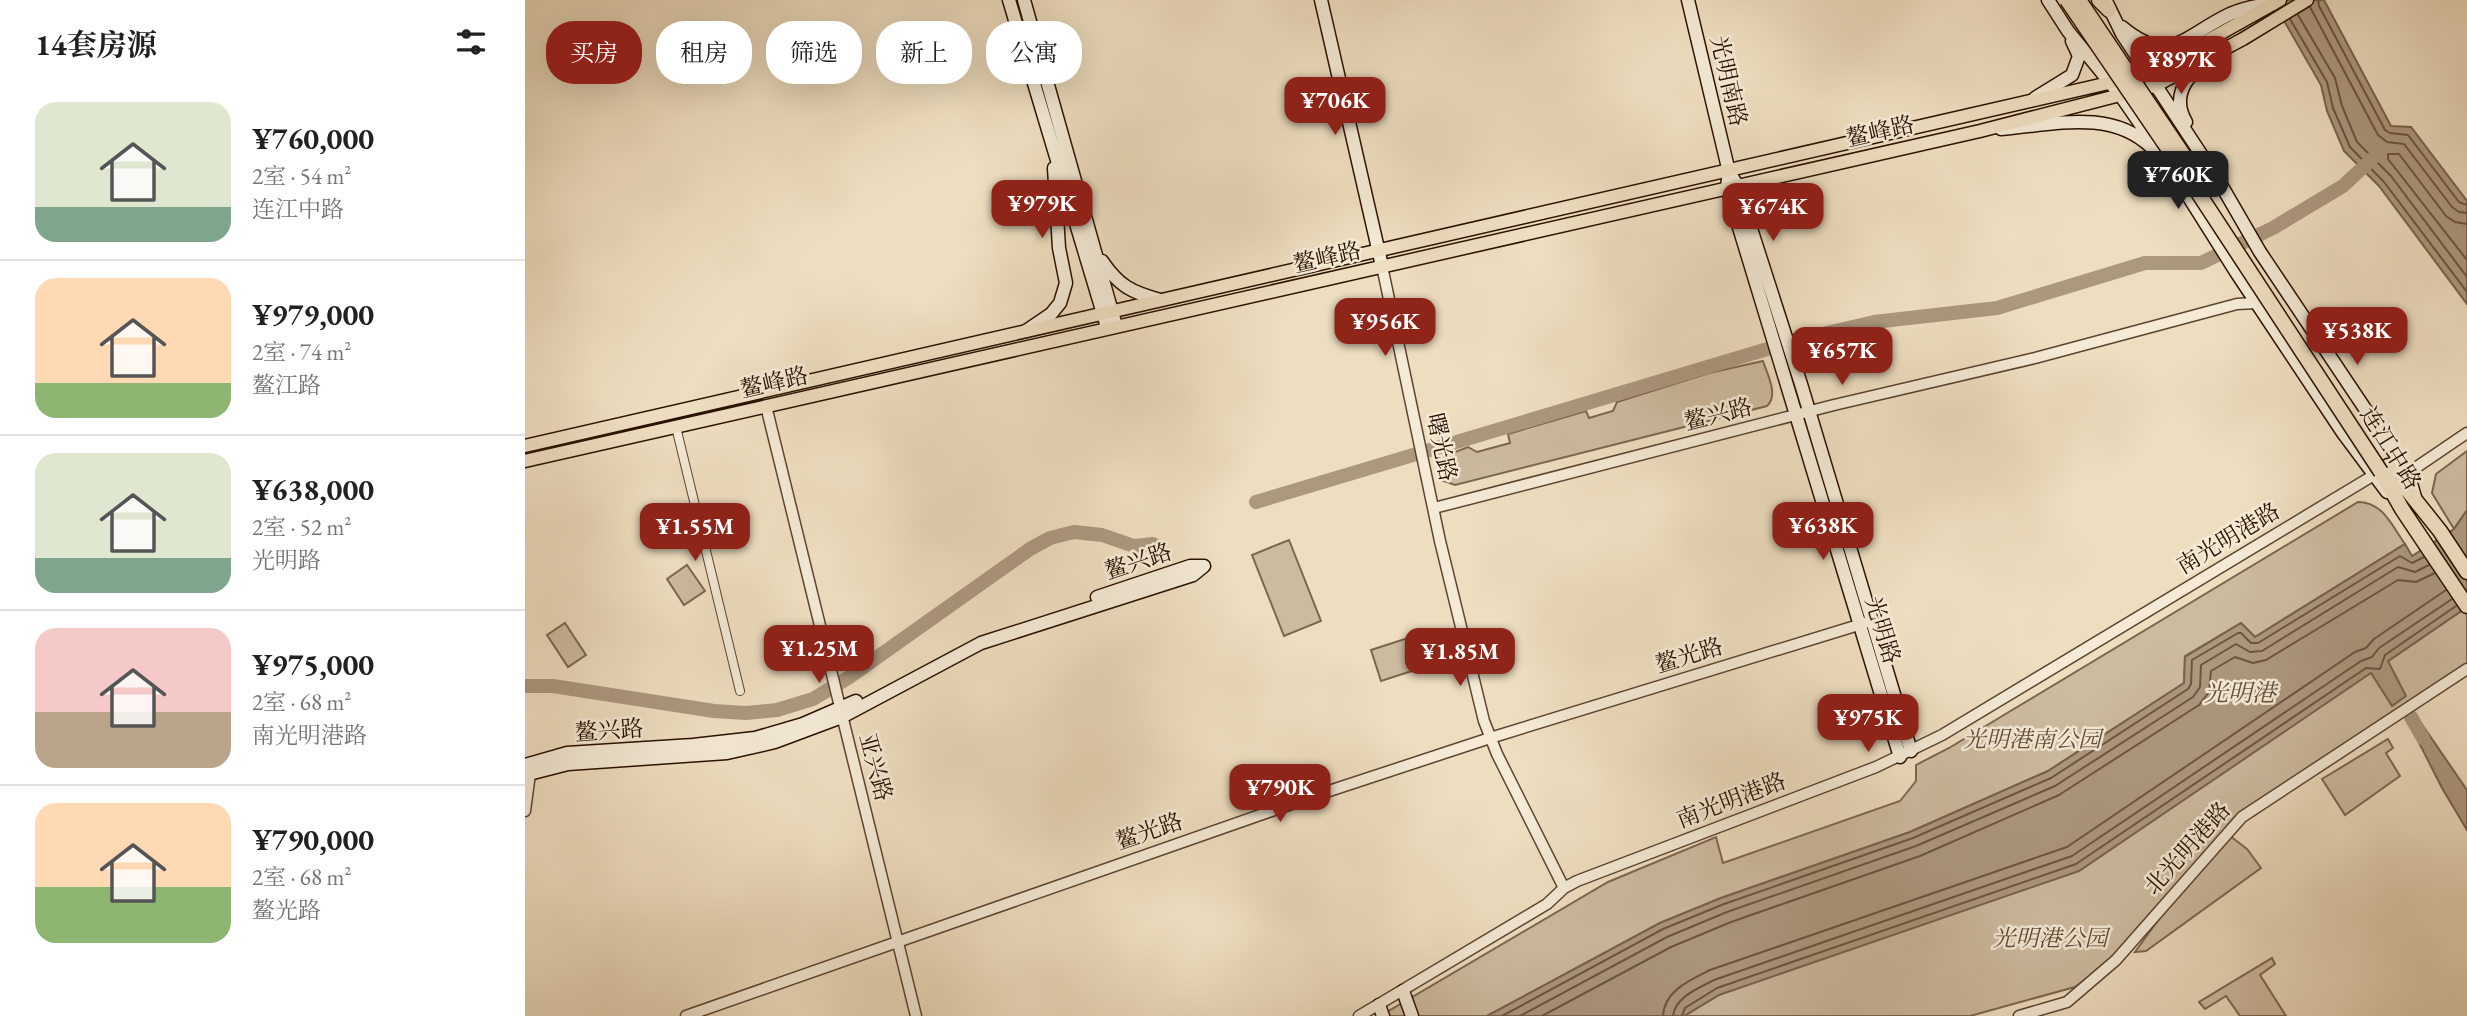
<!DOCTYPE html>
<html lang="zh">
<meta charset="utf-8">
<style>
:root{--surface:#fff;--page:#f6f6f6;--text:#202124;--muted:#757577;--line:#e0e0e0;--accent:#8f2418}
body{margin:0;font-family:"EB Garamond","Noto Serif SC",serif;background:var(--page);color:var(--text);height:100vh;display:flex;flex-direction:column;font-size:26px;white-space:nowrap}
*{box-sizing:border-box;margin:0}
p{font-size:23px;color:var(--muted)}
.icon{flex:none;width:38px;height:38px;fill:none;stroke:currentColor;stroke-width:2;stroke-linecap:round;stroke-linejoin:round}
.map{position:relative;flex:1;overflow:hidden}
.sheet{display:flex;flex-direction:column;background:var(--surface);width:525px}
.sheet>*{flex:none}
.hud{position:absolute;left:21px;top:21px;width:665px;height:63px;display:flex;gap:14px}
.price{position:absolute;translate:-50% -60px;padding:0 16px;border-radius:14px;background:var(--accent);color:#fff;font-size:23px;line-height:46px;filter:drop-shadow(0 2px 4px #0008)}
.price::after{content:'';position:absolute;left:50%;top:42px;width:21px;height:16px;margin-left:-10px;background:inherit;clip-path:polygon(0 0,100% 0,50% 100%)}
.price.selected{background:#222;color:#fff}
ul{padding:0;list-style:none}
li{display:flex;align-items:center;gap:21px;height:175px;padding:0 35px}
li+li{border-top:2px solid var(--line)}
li span{display:grid;place-items:center;flex:none;width:196px;height:140px;border-radius:21px;color:#555}
li>.icon{margin-inline-start:auto}
span .icon{width:84px;height:84px;fill:#fffc;stroke-width:1}
li b{font-size:30px}
h2{display:flex;justify-content:space-between;align-items:center;height:84px;padding:0 35px;font-size:30px}
.tag{padding:0 24px;border-radius:28px;background:var(--surface);box-shadow:0 7px 28px #0002;font-size:24px;line-height:63px}
.tag.selected{background:var(--accent);color:#fff}
main{display:flex;flex:1;min-height:0}
.map>svg:first-child{display:block}
.green{fill:#cdbba0;stroke:#7c6650;stroke-width:2}
.water{fill:#ac987f;stroke:#78624d;stroke-width:2}
.lines{fill:none;stroke-linecap:round;stroke-linejoin:round}
.shore{stroke:#6c5440;stroke-width:2}
.river{stroke:#ac987f;stroke-width:14}
.minor-casing{stroke:#5c4431;stroke-width:10}
.tertiary-casing{stroke:#5c4431;stroke-width:13}
.secondary-casing{stroke:#2b1101;stroke-width:15}
.primary-casing{stroke:#2b1101;stroke-width:15}
.trunk-casing{stroke:#2b1101;stroke-width:17}
.minor{stroke:#f4ead6;stroke-width:8}
.tertiary{stroke:#f4ead6;stroke-width:10}
.secondary{stroke:#f4ead6;stroke-width:12}
.primary{stroke:#eedec0;stroke-width:12}
.trunk{stroke:#eedec0;stroke-width:14}
.trunk-bridge-casing{stroke:#2b1101;stroke-width:17;stroke-linecap:butt}
.trunk-bridge{stroke:#eedec0;stroke-width:14}
.labels{text-anchor:middle;stroke-width:5;stroke-linejoin:round;paint-order:stroke}
.street-label{font-size:23px;fill:#2b1101;stroke:#f4ead6}
.park-label{font-size:23px;font-style:italic;fill:#644c39;stroke:#f4ead6}
.water-label{font-size:24px;font-style:italic;fill:#654e3a;stroke:#f4ead6}
</style>
<main>
<section class="sheet">
<h2>14套房源<svg class="icon" aria-label="filters" viewBox="0 0 24 24"><path d="M4 7h16M4 17h16"/><circle cx="9" cy="7" r="2"/><circle cx="15" cy="17" r="2"/></svg></h2>
<ul>
<li><span style="background:linear-gradient(#dfe7d0 75%,#7fa58c 0)"><svg class="icon" aria-label="home" viewBox="0 0 24 24"><path d="M3 11l9-7 9 7M6 9v11h12V9"/></svg></span><div><b>¥760,000</b><p>2室 · 54 m²</p><p>连江中路</p></div></li>
<li><span style="background:linear-gradient(#ffd9b3 75%,#8fb573 0)"><svg class="icon" aria-label="home" viewBox="0 0 24 24"><path d="M3 11l9-7 9 7M6 9v11h12V9"/></svg></span><div><b>¥979,000</b><p>2室 · 74 m²</p><p>鳌江路</p></div></li>
<li><span style="background:linear-gradient(#dfe7d0 75%,#7fa58c 0)"><svg class="icon" aria-label="home" viewBox="0 0 24 24"><path d="M3 11l9-7 9 7M6 9v11h12V9"/></svg></span><div><b>¥638,000</b><p>2室 · 52 m²</p><p>光明路</p></div></li>
<li><span style="background:linear-gradient(#f6c9c9 60%,#b9a48a 0)"><svg class="icon" aria-label="home" viewBox="0 0 24 24"><path d="M3 11l9-7 9 7M6 9v11h12V9"/></svg></span><div><b>¥975,000</b><p>2室 · 68 m²</p><p>南光明港路</p></div></li>
<li><span style="background:linear-gradient(#ffd9b3 60%,#8fb573 0)"><svg class="icon" aria-label="home" viewBox="0 0 24 24"><path d="M3 11l9-7 9 7M6 9v11h12V9"/></svg></span><div><b>¥790,000</b><p>2室 · 68 m²</p><p>鳌光路</p></div></li>
</ul>
</section>
<div class="map">
<svg width="1942" height="1016" viewBox="0 0 1942 1016">
<rect width="100%" height="100%" fill="#eedec0"/>
<filter id="stains"><feTurbulence type="fractalNoise" baseFrequency=".00286" numOctaves="4"/><feColorMatrix values="0 0 0 0 .2 0 0 0 0 .09 0 0 0 0 .02 0 0 0 .5 -.17"/></filter>
<radialGradient id="worn" r=".72"><stop offset=".6" stop-color="#630" stop-opacity="0"/><stop offset="1" stop-color="#630" stop-opacity=".3"/></radialGradient>
<!-- green -->
<path class="green" d="M1238,361C1242,374 1254,395 1242,406L930,485L916,480L912,459L943,447L952,452L985,443L983,434L1061,411L1064,418L1088,411L1092,402L1184,373Z
M1942,451V510L1929,529L1907,493L1911,474Z
M1833,502C1858,502 1867,526 1880,544L1730,637L1716,623L1660,656L1659,683L1523,771L1385,832L1196,898L1135,923L962,1016H855L1083,882L1191,837L1198,863L1375,801L1391,781V765L1424,748Z
M764,540L796,621L759,636L727,555Z
M162,565L180,591L159,605L142,579Z
M1942,607V663L1712,816L1584,962L1550,987L1445,1016H1159L1194,995L1846,673Z
M40,623L61,655L43,667L22,635Z
M883,638L893,669L856,681L846,650Z
M1863,739L1868,748L1861,753L1875,776L1820,815L1797,779Z
M1705,836L1722,849L1736,868L1621,951L1610,952L1642,908Z
M1747,958L1750,964L1735,975L1761,1016H1715L1701,996L1680,1009L1674,1002Z"/>
<!-- water -->
<path class="water" d="M1747,0H1799L1866,126L1886,127L1942,201V304L1854,186L1819,151L1802,111L1796,85Z
M1942,510V607L1863,661L1881,696L1867,706L1846,673L1554,871L1194,995L1159,1016H962L1135,923L1196,898L1385,832L1523,771L1659,683L1660,657L1716,623L1730,637L1880,544L1887,556L1929,529Z
M1889,722L1896,723L1942,790V830L1917,788L1887,729Z"/>
<g class="lines">
<!-- shore -->
<path class="shore" d="M1793,0L1794,6L1860,130L1865,133L1883,135L1934,202L1942,205
M1785,7L1853,135L1862,142L1879,144L1927,207L1934,212L1942,213
M1773,15L1810,78L1817,106L1832,142L1866,176L1942,277
M1765,19L1802,82L1808,108L1825,147L1859,182L1942,292
M1942,224L1930,222L1921,216L1874,154H1863V159L1942,260
M977,1016L1138,929L1199,904L1388,838L1526,778L1663,689L1666,684L1667,660L1713,633H1716L1726,643H1733L1875,556L1887,563L1899,557
M995,1016L1142,937L1202,912L1391,846L1530,786L1668,697L1675,687L1676,665L1711,644L1725,652L1737,651L1873,567L1890,572L1904,565
M1017,1016L1146,947L1206,922L1395,856L1534,795L1674,705L1684,692L1686,671L1710,657L1728,663L1741,660L1873,580L1891,582L1910,573
M1138,1016C1139,991 1165,980 1185,970L1542,847L1830,652L1841,648L1849,639L1921,590
M1148,1016C1150,997 1174,988 1189,980L1547,856L1836,661L1847,657L1854,648L1927,599
M1157,1016L1160,1008L1192,988L1551,864L1841,668L1855,669L1860,655L1931,606"/>
<!-- river -->
<path class="river" d="M731,502L1276,339L1349,322L1472,308L1620,263H1676L1748,228L1818,186L1848,158
M0,686H28L189,711L221,713L252,710L288,699L323,678L505,549L525,538L549,532L577,535L609,546L628,544
M1886,717L1898,738"/>
<defs>
<path id="minor" d="M151,427L215,691"/>
<path id="tertiary" d="M857,266L915,541L959,721L972,754L1039,888
M241,406L391,1016
M1883,473L1942,433
M909,508L1309,405L1510,358L1712,304L1731,303
M0,811L6,766
M161,1016L795,794L965,738L1340,623
M834,1016L1022,904L1039,888L1052,881L1351,767L1417,735L1849,475
M1494,1016L1542,1002L1591,960L1717,817L1942,669"/>
<path id="secondary" d="M484,0L582,327
M499,0L591,326
M796,0L857,266
M1163,0L1204,172L1212,185L1276,384L1386,751
M1523,0L1543,31L1596,96L1643,164L1711,272L1818,433L1862,492
M1582,3L1597,34L1695,183L1735,252L1883,473L1890,497
M1597,27C1645,67 1660,35 1705,14C1719,8 1733,5 1748,4
M1510,98L1547,75L1554,56L1547,41
M1661,122C1647,98 1659,78 1680,64
M1476,129C1527,125 1585,108 1626,147
M1203,179L1202,187L1209,211L1375,757
M577,261C594,286 606,292 635,300
M501,331L526,314L535,303L541,283L534,248L529,168
M572,597L665,566H679
M0,765L42,753L168,745L230,738L278,724L331,701
M0,775L43,764L202,753L250,742L317,717L456,643L668,575L679,566
M878,991L887,1016
M854,1005L858,1016"/>
<path id="primary" d="M0,446L1623,74L1755,0
M0,461L1455,131L1630,86L1718,39L1782,0"/>
<path id="trunk" d="M1574,0L1584,10
M1863,466L1915,531L1942,572
M1856,472L1877,509L1942,606"/>
</defs>
<!-- minor casing -->
<use href="#minor" class="minor-casing"/>
<!-- tertiary casing -->
<use href="#tertiary" class="tertiary-casing"/>
<!-- secondary casing -->
<use href="#secondary" class="secondary-casing"/>
<!-- primary casing -->
<use href="#primary" class="primary-casing"/>
<!-- trunk casing -->
<use href="#trunk" class="trunk-casing"/>
<!-- minor -->
<use href="#minor" class="minor"/>
<!-- tertiary -->
<use href="#tertiary" class="tertiary"/>
<!-- secondary -->
<use href="#secondary" class="secondary"/>
<!-- primary -->
<use href="#primary" class="primary"/>
<!-- trunk -->
<use href="#trunk" class="trunk"/>
<defs>
<path id="trunk-bridge" d="M1542,0L1672,191L1856,472
M1554,0L1680,187"/>
</defs>
<!-- trunk-bridge casing -->
<use href="#trunk-bridge" class="trunk-bridge-casing"/>
<!-- trunk-bridge -->
<use href="#trunk-bridge" class="trunk-bridge"/>
</g>
<g class="labels">
<!-- street labels -->
<g class="street-label">
<text transform="translate(1204 81) rotate(77)" y="8">光明南路</text>
<text transform="translate(1355 131) rotate(-13)" y="8">鳌峰路</text>
<text transform="translate(802 257) rotate(-13)" y="8">鳌峰路</text>
<text transform="translate(249 382) rotate(-13)" y="8">鳌峰路</text>
<text transform="translate(1193 414) rotate(-14)" y="8">鳌兴路</text>
<text transform="translate(917 447) rotate(78)" y="8">曙光路</text>
<text transform="translate(1866 448) rotate(58)" y="8">连江中路</text>
<text transform="translate(1703 538) rotate(-31)" y="8">南光明港路</text>
<text transform="translate(613 561) rotate(-18)" y="8">鳌兴路</text>
<text transform="translate(1358 630) rotate(73)" y="8">光明路</text>
<text transform="translate(1164 655) rotate(-17)" y="8">鳌光路</text>
<text transform="translate(84 730) rotate(-4)" y="8">鳌兴路</text>
<text transform="translate(351 767) rotate(75)" y="8">亚兴路</text>
<text transform="translate(1206 800) rotate(-21)" y="8">南光明港路</text>
<text transform="translate(624 831) rotate(-19)" y="8">鳌光路</text>
<text transform="translate(1662 848) rotate(-48)" y="8">北光明港路</text>
</g>
<!-- park labels -->
<g class="park-label">
<text x="1507" y="747">光明港南公园</text>
<text x="1525" y="946">光明港公园</text>
</g>
<!-- water labels -->
<g class="water-label">
<text x="1715" y="701">光明港</text>
</g>
</g>
<rect width="100%" height="100%" filter="url(#stains)"/>
<rect width="100%" height="100%" fill="url(#worn)"/>
</svg>
<b class="price" style="left:1656px;top:96px">¥897K</b>
<b class="price" style="left:810px;top:137px">¥706K</b>
<b class="price selected" style="left:1653px;top:211px">¥760K</b>
<b class="price" style="left:517px;top:240px">¥979K</b>
<b class="price" style="left:1248px;top:243px">¥674K</b>
<b class="price" style="left:860px;top:358px">¥956K</b>
<b class="price" style="left:1832px;top:367px">¥538K</b>
<b class="price" style="left:1317px;top:387px">¥657K</b>
<b class="price" style="left:1298px;top:562px">¥638K</b>
<b class="price" style="left:170px;top:563px">¥1.55M</b>
<b class="price" style="left:294px;top:685px">¥1.25M</b>
<b class="price" style="left:935px;top:688px">¥1.85M</b>
<b class="price" style="left:1343px;top:754px">¥975K</b>
<b class="price" style="left:755px;top:824px">¥790K</b>
<div class="hud">
<a class="tag selected">买房</a>
<a class="tag">租房</a>
<a class="tag">筛选</a>
<a class="tag">新上</a>
<a class="tag">公寓</a>
</div>
</div>
</main>
